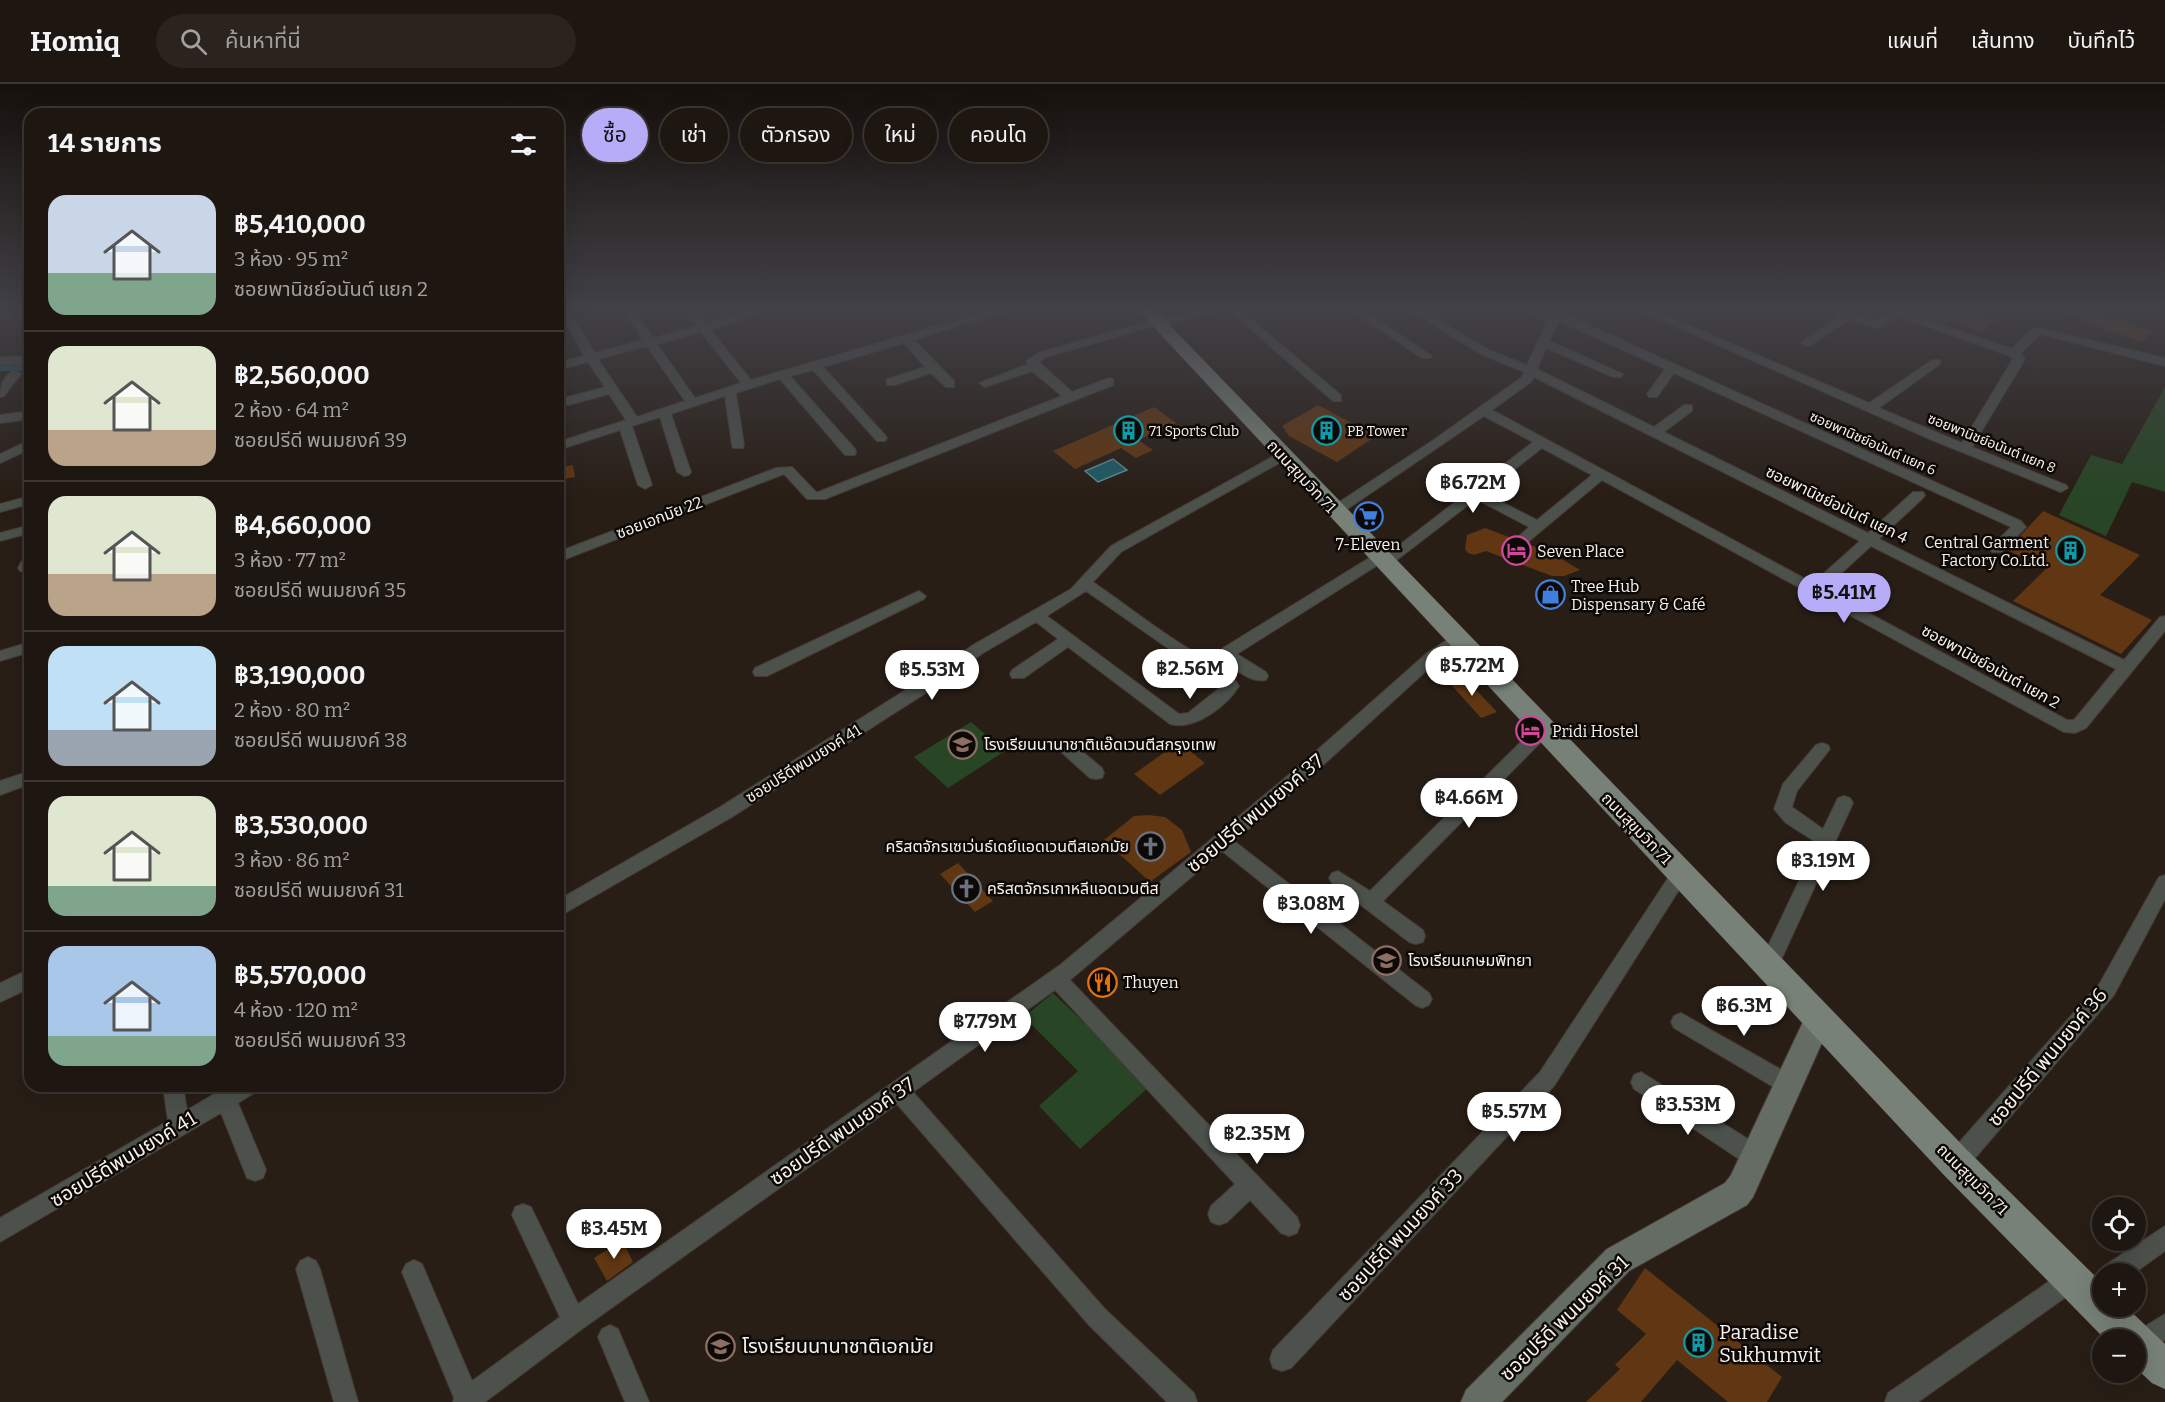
<!DOCTYPE html>
<html lang="th">
<meta charset="utf-8">
<style>
:root{--surface:#1e1610;--page:#2b231e;--text:#f1f3f6;--muted:#a19f9f;--line:#3c3530;--accent:#b6acf8}
body{margin:0;font-family:Bitter,"Noto Sans Thai",serif;background:var(--page);color:var(--text);height:100vh;display:flex;flex-direction:column;font-size:22px;white-space:nowrap}
*{box-sizing:border-box;margin:0}
p{font-size:20px;color:var(--muted)}
.icon{flex:none;width:33px;height:33px;fill:none;stroke:currentColor;stroke-width:2;stroke-linecap:round;stroke-linejoin:round}
.map{position:relative;flex:1;overflow:hidden}
.sheet{position:absolute;left:24px;top:24px;width:540px;height:984px;display:flex;flex-direction:column;background:var(--surface);border-radius:18px;box-shadow:0 6px 24px #0002,0 0 0 2px var(--line)}
.sheet>*{flex:none}
.guide{position:absolute;left:582px;top:24px;width:570px;height:54px;display:flex;gap:12px}
.controls{position:absolute;left:2092px;top:1113px;display:grid;gap:12px}
.controls a{display:grid;place-items:center;width:54px;height:54px;border-radius:50%;background:var(--surface);box-shadow:0 6px 24px #0002,0 0 0 2px var(--line);font-size:30px}
.price{position:absolute;translate:-50% -51px;padding:0 14px;border-radius:21px;background:#fff;color:#222;font-size:20px;line-height:39px;filter:drop-shadow(0 2px 3px #0008)}
.price::after{content:'';position:absolute;left:50%;top:36px;width:18px;height:14px;margin-left:-9px;background:inherit;clip-path:polygon(0 0,100% 0,50% 100%)}
.price.on{background:var(--accent);color:#111}
ul{padding:0;list-style:none}
li{display:flex;align-items:center;gap:18px;height:150px;padding:0 24px}
li+li{border-top:2px solid var(--line)}
li span{display:grid;place-items:center;flex:none;width:168px;height:120px;border-radius:18px;color:#555}
li>.icon{margin-inline-start:auto}
span .icon{width:72px;height:72px;fill:#fffc;stroke-width:1}
li b{font-size:26px}
h2{display:flex;justify-content:space-between;align-items:center;height:72px;padding:0 24px;font-size:26px}
.chip{padding:0 21px;border-radius:27px;background:var(--surface);box-shadow:0 6px 24px #0002,0 0 0 2px var(--line);font-size:21px;line-height:54px}
.chip.on{background:var(--accent);color:#111}
header{display:flex;align-items:center;gap:36px;box-sizing:border-box;height:84px;padding:0 30px;background:var(--surface);border-bottom:2px solid var(--line)}
header strong{font-size:28px}
nav{display:flex;gap:33px;margin-inline-start:auto;font-size:21px}
.search{width:420px;height:54px;background:var(--page);display:flex;align-items:center;gap:15px;box-sizing:border-box;padding:0 21px;border-radius:33px;color:var(--muted);font-size:22px}
.map>svg:first-child{display:block}
.green{fill:#284626}
.water{fill:#1e5b64;stroke:#5f888c;stroke-width:1.5}
.lines{fill:none;stroke-linecap:round;stroke-linejoin:round}
.canal{fill:#1e5b64;fill-rule:evenodd}
.building{fill:#613612}
.street-casing{stroke:#453b34;stroke-width:2}
.secondary-casing{stroke:#453b34;stroke-width:2}
.primary-casing{stroke:#453b34;stroke-width:1}
.street{fill:#4c514c;fill-rule:evenodd}
.secondary{fill:#646c64;fill-rule:evenodd}
.primary{fill:#778177;fill-rule:evenodd}
.labels{text-anchor:middle;stroke-width:5;stroke-linejoin:round;paint-order:stroke}
.far-poi-label{font-size:14px;fill:#f8f0eb;stroke:#0d0906;text-anchor:start}
.far-street-label{font-size:14px;fill:#f8f0eb;stroke:#0d0906}
.street-label{font-size:16px;fill:#f8f0eb;stroke:#0d0906}
.poi-label{font-size:16px;fill:#f8f0eb;stroke:#0d0906;text-anchor:start}
.near-street-label{font-size:20px;fill:#f8f0eb;stroke:#0d0906}
.near-poi-label{font-size:20px;fill:#f8f0eb;stroke:#0d0906;text-anchor:start}
</style>
<header>
<strong>Homiq</strong>
<div class="search"><svg class="icon" aria-label="search" viewBox="0 0 24 24"><circle cx="10" cy="10" r="6"/><path d="M15 15l6 6"/></svg>ค้นหาที่นี่</div>
<nav><a>แผนที่</a><a>เส้นทาง</a><a>บันทึกไว้</a></nav>
</header>
<div class="map">
<svg width="2165" height="1318" viewBox="0 0 2165 1318">
<rect width="100%" height="100%" fill="#281e16"/>
<!-- green -->
<path class="green" d="M2165,303V408L2132,398L2106,452L2059,431L2091,371L2122,380Z
M971,638L1005,667L948,704L914,673Z
M1053,909L1150,1002L1080,1065L1039,1022L1078,987L1024,933Z"/>
<!-- water -->
<path class="water" d="M1113,375L1127,386L1098,398L1085,387Z"/>
<g class="lines">
<!-- canal -->
<path class="canal" d="M0,281H30V287H0Z"/>
</g>
<!-- building -->
<path class="building" d="M1909,227H1967L1995,237L1981,248L1950,236L1945,239Z
M2064,227H2093L2153,247L2142,258L2088,239L2090,238L2064,229Z
M1318,321L1376,352L1337,378L1289,352L1282,342Z
M1154,323L1176,339L1138,356L1153,366L1136,374L1121,364L1075,385L1053,367Z
M573,381L575,393L558,396V384Z
M2043,427L2140,471L2100,511L2152,536L2121,570L2013,517L2046,485L2007,466Z
M1485,444L1514,455L1522,461L1528,460L1553,470L1580,486L1564,492H1552L1486,467L1474,471L1468,469L1465,465L1467,451Z
M1462,591L1497,628L1481,634L1447,596Z
M1179,658L1205,679L1160,711L1134,690Z
M1148,731L1165,733L1182,746L1191,768L1150,798L1104,756L1134,732Z
M958,779L993,817L975,828L940,790Z
M622,1156L633,1178L607,1197L594,1174Z
M1645,1184L1782,1293L1767,1318H1728L1677,1276L1641,1318H1586L1620,1285L1615,1281L1646,1250L1617,1226Z"/>
<g class="lines">
<defs>
<path id="street" d="M560,227H570L595,269L643,256L624,227H634L653,254L697,242L686,227H696L707,240L748,227H762L761,229L711,246L751,296L988,227H1005L914,256L954,297V303H946L931,289L895,301H887V295L925,283L904,259L823,283L885,351L887,354L885,357H877L813,286L790,292L855,365L856,368L855,371H845L780,295L736,309L744,361L743,364H733L732,361L725,312L671,330L691,388L689,391L684,392L677,388L660,333L632,342L652,401L645,405L638,401L620,346L558,366V358L626,336L609,310L568,321L562,317L564,314L605,303L588,278L558,286V278L584,272ZM701,248L741,299L695,314L657,260ZM647,262L685,317L637,333L598,275Z
M1197,227H1215L1163,242H1155L1046,273L1039,278L1072,308L1109,294L1113,295V301L825,415H807L784,390L558,478V468L776,384L792,383L816,408H818L1062,312L1032,287L985,303L979,299L1028,280L1026,277L1038,269L1152,236H1160Z
M1230,227H1241L1341,311V317H1333Z
M1352,227H1365L1432,272L1430,274H1422Z
M1411,227H1423L1489,266L1527,281L1547,238L1525,227H1540L1550,231L1552,227H1562V229L2021,437L2026,443L2002,468H1992L1990,465L1992,462L2011,443L1674,289L1657,313H1649L1647,310L1665,285L1559,237L1549,257L1623,290L1621,293H1613L1546,264L1537,285L1654,343L1684,321H1692V327L1664,348L1868,449L1913,408H1923L1925,411L1923,414L1879,455L2124,576L2160,533L2165,532V547L2086,644L2075,649L2064,648L1602,396L1528,458L1523,459L1516,455L1529,443L1476,415L1389,482L1384,484L1378,481L1237,570L1266,588L1268,592L1266,596C1250,600 1227,581 1220,568L1223,564L1374,471L1385,472L1533,358L1484,332L1340,430H1330L1328,427L1330,424L1432,357L1522,293L1524,288L1481,270ZM1534,293L1860,457L1813,499L1492,326L1531,298ZM1542,364L1592,391L1537,436L1484,409ZM1871,462L2116,585L2074,636H2067L1824,505Z
M1641,227H1656L1869,319L1932,276H1940V280L1879,324L1962,359L2013,275L2010,272L1901,233H1897L1878,244L1850,235L1811,261L1807,262L1801,259L1840,231L1834,227H1849L1877,237L1890,228L1902,227L2012,265L2030,246L2040,244L2165,274V282L2040,250L2020,270L2025,275L1972,363L2066,401L2068,404L2061,408L1932,356Z
M30,272V280L0,281V273Z
M15,286L21,290L4,312L0,313C0,302 4,290 15,286Z
M30,327V335L0,339V331Z
M30,356V365L0,379V370Z
M1283,367L1288,368L1289,371L1288,374L1121,468L1093,498C1122,518 1149,539 1178,558C1197,571 1227,581 1239,602C1227,622 1194,647 1170,640L1068,563L1024,594H1012L1010,590L1012,586L1058,555L1036,538L983,569L943,598L732,733L558,833V816L720,723L931,590L973,561L1071,505L1111,462ZM1086,507L1222,602L1188,629L1179,630L1047,532Z
M30,412V420L0,428V420Z
M30,441V449L0,457V449Z
M30,470V487H20L18,484L25,472Z
M919,507L926,512L924,515L767,592H755L753,588L755,584Z
M1456,550L1461,551L1464,555L1461,559L1437,577L1309,694L1234,757L1429,909L1432,915L1429,921L1422,924L1415,921L1222,767L1070,896L1297,1133L1300,1141L1297,1149L1289,1152L1281,1149L1250,1116L1227,1138L1219,1141L1211,1138L1208,1130L1211,1122L1235,1100L1055,906L913,1008L1105,1225L1194,1309L1197,1318H1167L1089,1241L897,1020L582,1245L485,1318H453L454,1314L402,1188L406,1180L414,1176L422,1180L472,1297L560,1233L512,1131L515,1123L523,1120L531,1123L578,1220L1060,881L1297,684L1427,569Z
M30,558V568L0,577V567Z
M1543,640L1549,642L1551,646L1549,650L1383,817L1423,846L1425,852L1423,858L1416,860L1409,858L1332,799L1329,794L1332,789L1338,787L1370,807L1537,642Z
M1066,657L1072,659L1102,684L1104,689L1102,694L1096,695L1090,694L1060,667L1058,663L1060,659Z
M1822,659L1828,661L1830,665L1797,707L1792,723L1823,745L1838,714L1844,712L1850,714L1853,719L1776,887L1769,889L1762,887L1759,881L1817,759L1786,739L1774,725L1783,700L1816,661Z
M30,687V700L0,711V697Z
M1680,783L1686,785L1689,790L1686,795L1554,1002L1291,1284L1282,1287L1273,1284L1270,1275L1273,1266L1540,988L1674,785Z
M2165,791V815L2114,911L1964,1087L1956,1090L1948,1087L1945,1079L1948,1071L2100,899L2159,793Z
M30,885V904L0,918V899Z
M1681,929L1796,994L1799,1001L1796,1008L1789,1011L1782,1008L1674,944L1671,938L1674,932Z
M1641,988L1764,1065L1767,1073L1764,1081L1756,1084L1748,1081L1634,1005L1631,998L1634,991Z
M163,1002H183L187,1026L228,1002H257L254,1009L238,1019L266,1086L263,1094L255,1097L247,1094L221,1029L0,1158V1134L168,1037Z
M2165,1142V1167L2133,1190H2103V1196L2100,1190L2104,1182Z
M308,1173L316,1177L320,1185L358,1318H334L296,1185L300,1177Z
M2072,1183L2080,1187L2084,1195L2080,1203L1918,1318H1885L1888,1309L2064,1187Z
M2165,1230V1256L2147,1270L2136,1272V1256H2128L2129,1252Z
M610,1241L618,1245L649,1318H625L598,1253L602,1245Z"/>
<path id="secondary" d="M1819,922L1829,925L1833,934L1753,1113L1747,1121L1629,1187L1502,1318H1461L1466,1306L1607,1165L1725,1099L1731,1091L1809,925Z"/>
<path id="primary" d="M1139,227H1156L1968,1067L2103,1200V1222H2125L2165,1260V1305L2152,1299L2136,1284V1256H2106L1944,1091Z"/>
</defs>
<!-- street casing -->
<use href="#street" class="street-casing"/>
<!-- secondary casing -->
<use href="#secondary" class="secondary-casing"/>
<!-- primary casing -->
<use href="#primary" class="primary-casing"/>
<!-- street -->
<use href="#street" class="street"/>
<!-- secondary -->
<use href="#secondary" class="secondary"/>
<!-- primary -->
<use href="#primary" class="primary"/>
</g>
<!-- sky -->
<linearGradient id="sky" x2="0" y2="1"><stop stop-color="#16100c"/><stop offset="0.55" stop-color="#424147"/><stop offset="1" stop-color="#424147" stop-opacity="0"/></linearGradient>
<rect width="2165" height="411" fill="url(#sky)"/>
<!-- icons -->
<defs>
<symbol id="building-ring" viewBox="-11 -11 22 22"><circle r="9.5" fill="#0d0906" stroke="#0f9aa8" stroke-width="1.5"/><path d="M-4-6H4V6H1V3H-1V6H-4ZM-2.5-4.3h1.7v1.8h-1.7ZM.8-4.3h1.7v1.8H.8ZM-2.5-1h1.7V.8h-1.7ZM.8-1h1.7V.8H.8Z" fill="#0f9aa8"/></symbol>
<symbol id="supermarket-ring" viewBox="-11 -11 22 22"><circle r="9.5" fill="#0d0906" stroke="#3f7fe0" stroke-width="1.5"/><path d="M-6-5.5h2.5l.6 2H6L4.5 2H-2.5L-4.4-4H-6ZM-1.5 3.2a1.3 1.3 0 1 0 .1 0ZM3 3.2a1.3 1.3 0 1 0 .1 0Z" fill="#3f7fe0"/></symbol>
<symbol id="hotel-ring" viewBox="-11 -11 22 22"><circle r="9.5" fill="#0d0906" stroke="#d1479c" stroke-width="1.5"/><path d="M-6-4.5h1.5V1H6V5H4.5V3h-9V5H-6ZM-4 0a1.8 1.8 0 1 1 3.6 0ZM.5 0V-2.5h3Q6-2.5 6 0Z" fill="#d1479c"/></symbol>
<symbol id="shop-ring" viewBox="-11 -11 22 22"><circle r="9.5" fill="#0d0906" stroke="#3f7fe0" stroke-width="1.5"/><path d="M-5-2.5h2.3a2.7 3.5 0 0 1 5.4 0H5L5.5 6h-11ZM-1.5-2.5h3a1.5 2.3 0 0 0-3 0Z" fill="#3f7fe0"/></symbol>
<symbol id="school-ring" viewBox="-11 -11 22 22"><circle r="9.5" fill="#0d0906" stroke="#8d6e63" stroke-width="1.5"/><path d="M0-5L7-2L0 1L-7-2ZM-4 1L0 2.5L4 1V4Q0 6-4 4Z" fill="#8d6e63"/></symbol>
<symbol id="church-ring" viewBox="-11 -11 22 22"><circle r="9.5" fill="#0d0906" stroke="#6b7280" stroke-width="1.5"/><path d="M-1.2-6h2.4v3.5h3.3v2.4h-3.3V6h-2.4V-.1h-3.3v-2.4h3.3Z" fill="#6b7280"/></symbol>
<symbol id="restaurant-ring" viewBox="-11 -11 22 22"><circle r="9.5" fill="#0d0906" stroke="#e8710a" stroke-width="1.5"/><path d="M-5-6h1v4h1v-4h1v4h1v-4h1v5L-1.5 .5V6h-2V.5L-5-1ZM5-6V6H3V1.5H1.5Q1.5-4 5-6Z" fill="#e8710a"/></symbol>
</defs>
<g fill-rule="evenodd">
<use href="#building-ring" x="1112" y="330" width="33" height="33"/>
<use href="#building-ring" x="1310" y="330" width="33" height="33"/>
<use href="#supermarket-ring" x="1352" y="416" width="33" height="33"/>
<use href="#hotel-ring" x="1500" y="450" width="33" height="33"/>
<use href="#building-ring" x="2054" y="450" width="33" height="33"/>
<use href="#shop-ring" x="1534" y="494" width="33" height="33"/>
<use href="#hotel-ring" x="1514" y="630" width="33" height="33"/>
<use href="#school-ring" x="946" y="644" width="33" height="33"/>
<use href="#church-ring" x="1134" y="746" width="33" height="33"/>
<use href="#church-ring" x="950" y="788" width="33" height="33"/>
<use href="#school-ring" x="1370" y="860" width="33" height="33"/>
<use href="#restaurant-ring" x="1086" y="882" width="33" height="33"/>
<use href="#building-ring" x="1682" y="1242" width="33" height="33"/>
<use href="#school-ring" x="704" y="1246" width="33" height="33"/>
</g>
<g class="labels">
<!-- far-poi labels -->
<g class="far-poi-label">
<text x="1149" y="352">71 Sports Club</text>
<text x="1347" y="352">PB Tower</text>
</g>
<!-- far-street labels -->
<g class="far-street-label">
<text transform="translate(1873 359) rotate(24)" y="5">ซอยพานิชย์อนันต์ แยก 6</text>
<text transform="translate(1992 359) rotate(22)" y="5">ซอยพานิชย์อนันต์ แยก 8</text>
</g>
<!-- street labels -->
<g class="street-label">
<text transform="translate(1302 392) rotate(47)" y="6">ถนนสุขุมวิท 71</text>
<text transform="translate(1837 420) rotate(26)" y="6">ซอยพานิชย์อนันต์ แยก 4</text>
<text transform="translate(659 433) rotate(-21)" y="6">ซอยเอกมัย 22</text>
<text transform="translate(1991 582) rotate(29)" y="6">ซอยพานิชย์อนันต์ แยก 2</text>
<text transform="translate(803 679) rotate(-32)" y="6">ซอยปรีดีพนมยงค์ 41</text>
<text transform="translate(1637 744) rotate(46)" y="6">ถนนสุขุมวิท 71</text>
<text transform="translate(1973 1095) rotate(45)" y="6">ถนนสุขุมวิท 71</text>
</g>
<!-- poi labels -->
<g class="poi-label">
<text x="2049" y="464" text-anchor="end">Central Garment<tspan x="2049" dy="18">Factory Co.Ltd.</tspan></text>
<text x="1368" y="466" text-anchor="middle">7-Eleven</text>
<text x="1537" y="473">Seven Place</text>
<text x="1571" y="508">Tree Hub<tspan x="1571" dy="18">Dispensary &amp; Café</tspan></text>
<text x="1552" y="653">Pridi Hostel</text>
<text x="984" y="666">โรงเรียนนานาชาติแอ๊ดเวนตีสกรุงเทพ</text>
<text x="1129" y="768" text-anchor="end">คริสตจักรเซเว่นธ์เดย์แอดเวนตีสเอกมัย</text>
<text x="987" y="810">คริสตจักรเกาหลีแอดเวนตีส</text>
<text x="1408" y="882">โรงเรียนเกษมพิทยา</text>
<text x="1123" y="904">Thuyen</text>
</g>
<!-- near-street labels -->
<g class="near-street-label">
<text transform="translate(1255 729) rotate(-40)" y="7">ซอยปรีดี พนมยงค์ 37</text>
<text transform="translate(2047 973) rotate(-50)" y="7">ซอยปรีดี พนมยงค์ 36</text>
<text transform="translate(842 1047) rotate(-35)" y="7">ซอยปรีดี พนมยงค์ 37</text>
<text transform="translate(123 1075) rotate(-31)" y="7">ซอยปรีดีพนมยงค์ 41</text>
<text transform="translate(1400 1151) rotate(-47)" y="7">ซอยปรีดี พนมยงค์ 33</text>
<text transform="translate(1564 1234) rotate(-44)" y="7">ซอยปรีดี พนมยงค์ 31</text>
</g>
<!-- near-poi labels -->
<g class="near-poi-label">
<text x="1719" y="1255">Paradise<tspan x="1719" dy="23">Sukhumvit</tspan></text>
<text x="742" y="1269">โรงเรียนนานาชาติเอกมัย</text>
</g>
</g>
</svg>
<div class="controls">
<a><svg class="icon" aria-label="locate" viewBox="0 0 24 24"><circle cx="12" cy="12" r="6"/><path d="M12 2v4M12 18v4M2 12h4M18 12h4"/></svg></a>
<a>+</a>
<a>−</a>
</div>
<b class="price" style="left:1473px;top:430px">฿6.72M</b>
<b class="price on" style="left:1844px;top:540px">฿5.41M</b>
<b class="price" style="left:1472px;top:613px">฿5.72M</b>
<b class="price" style="left:1190px;top:616px">฿2.56M</b>
<b class="price" style="left:932px;top:617px">฿5.53M</b>
<b class="price" style="left:1469px;top:745px">฿4.66M</b>
<b class="price" style="left:1823px;top:808px">฿3.19M</b>
<b class="price" style="left:1311px;top:851px">฿3.08M</b>
<b class="price" style="left:1744px;top:953px">฿6.3M</b>
<b class="price" style="left:985px;top:969px">฿7.79M</b>
<b class="price" style="left:1688px;top:1052px">฿3.53M</b>
<b class="price" style="left:1514px;top:1059px">฿5.57M</b>
<b class="price" style="left:1257px;top:1081px">฿2.35M</b>
<b class="price" style="left:614px;top:1176px">฿3.45M</b>
<div class="guide">
<a class="chip on">ซื้อ</a>
<a class="chip">เช่า</a>
<a class="chip">ตัวกรอง</a>
<a class="chip">ใหม่</a>
<a class="chip">คอนโด</a>
</div>
<section class="sheet">
<h2>14 รายการ<svg class="icon" aria-label="filters" viewBox="0 0 24 24"><path d="M4 7h16M4 17h16"/><circle cx="9" cy="7" r="2"/><circle cx="15" cy="17" r="2"/></svg></h2>
<ul>
<li><span style="background:linear-gradient(#c9d6e8 65%,#7fa58c 0)"><svg class="icon" aria-label="home" viewBox="0 0 24 24"><path d="M3 11l9-7 9 7M6 9v11h12V9"/></svg></span><div><b>฿5,410,000</b><p>3 ห้อง · 95 m²</p><p>ซอยพานิชย์อนันต์ แยก 2</p></div></li>
<li><span style="background:linear-gradient(#dfe7d0 70%,#b9a48a 0)"><svg class="icon" aria-label="home" viewBox="0 0 24 24"><path d="M3 11l9-7 9 7M6 9v11h12V9"/></svg></span><div><b>฿2,560,000</b><p>2 ห้อง · 64 m²</p><p>ซอยปรีดี พนมยงค์ 39</p></div></li>
<li><span style="background:linear-gradient(#dfe7d0 65%,#b9a48a 0)"><svg class="icon" aria-label="home" viewBox="0 0 24 24"><path d="M3 11l9-7 9 7M6 9v11h12V9"/></svg></span><div><b>฿4,660,000</b><p>3 ห้อง · 77 m²</p><p>ซอยปรีดี พนมยงค์ 35</p></div></li>
<li><span style="background:linear-gradient(#bfe0f5 70%,#9aa5b1 0)"><svg class="icon" aria-label="home" viewBox="0 0 24 24"><path d="M3 11l9-7 9 7M6 9v11h12V9"/></svg></span><div><b>฿3,190,000</b><p>2 ห้อง · 80 m²</p><p>ซอยปรีดี พนมยงค์ 38</p></div></li>
<li><span style="background:linear-gradient(#dfe7d0 75%,#7fa58c 0)"><svg class="icon" aria-label="home" viewBox="0 0 24 24"><path d="M3 11l9-7 9 7M6 9v11h12V9"/></svg></span><div><b>฿3,530,000</b><p>3 ห้อง · 86 m²</p><p>ซอยปรีดี พนมยงค์ 31</p></div></li>
<li><span style="background:linear-gradient(#a9c7e8 75%,#7fa58c 0)"><svg class="icon" aria-label="home" viewBox="0 0 24 24"><path d="M3 11l9-7 9 7M6 9v11h12V9"/></svg></span><div><b>฿5,570,000</b><p>4 ห้อง · 120 m²</p><p>ซอยปรีดี พนมยงค์ 33</p></div></li>
</ul>
</section>
</div>
